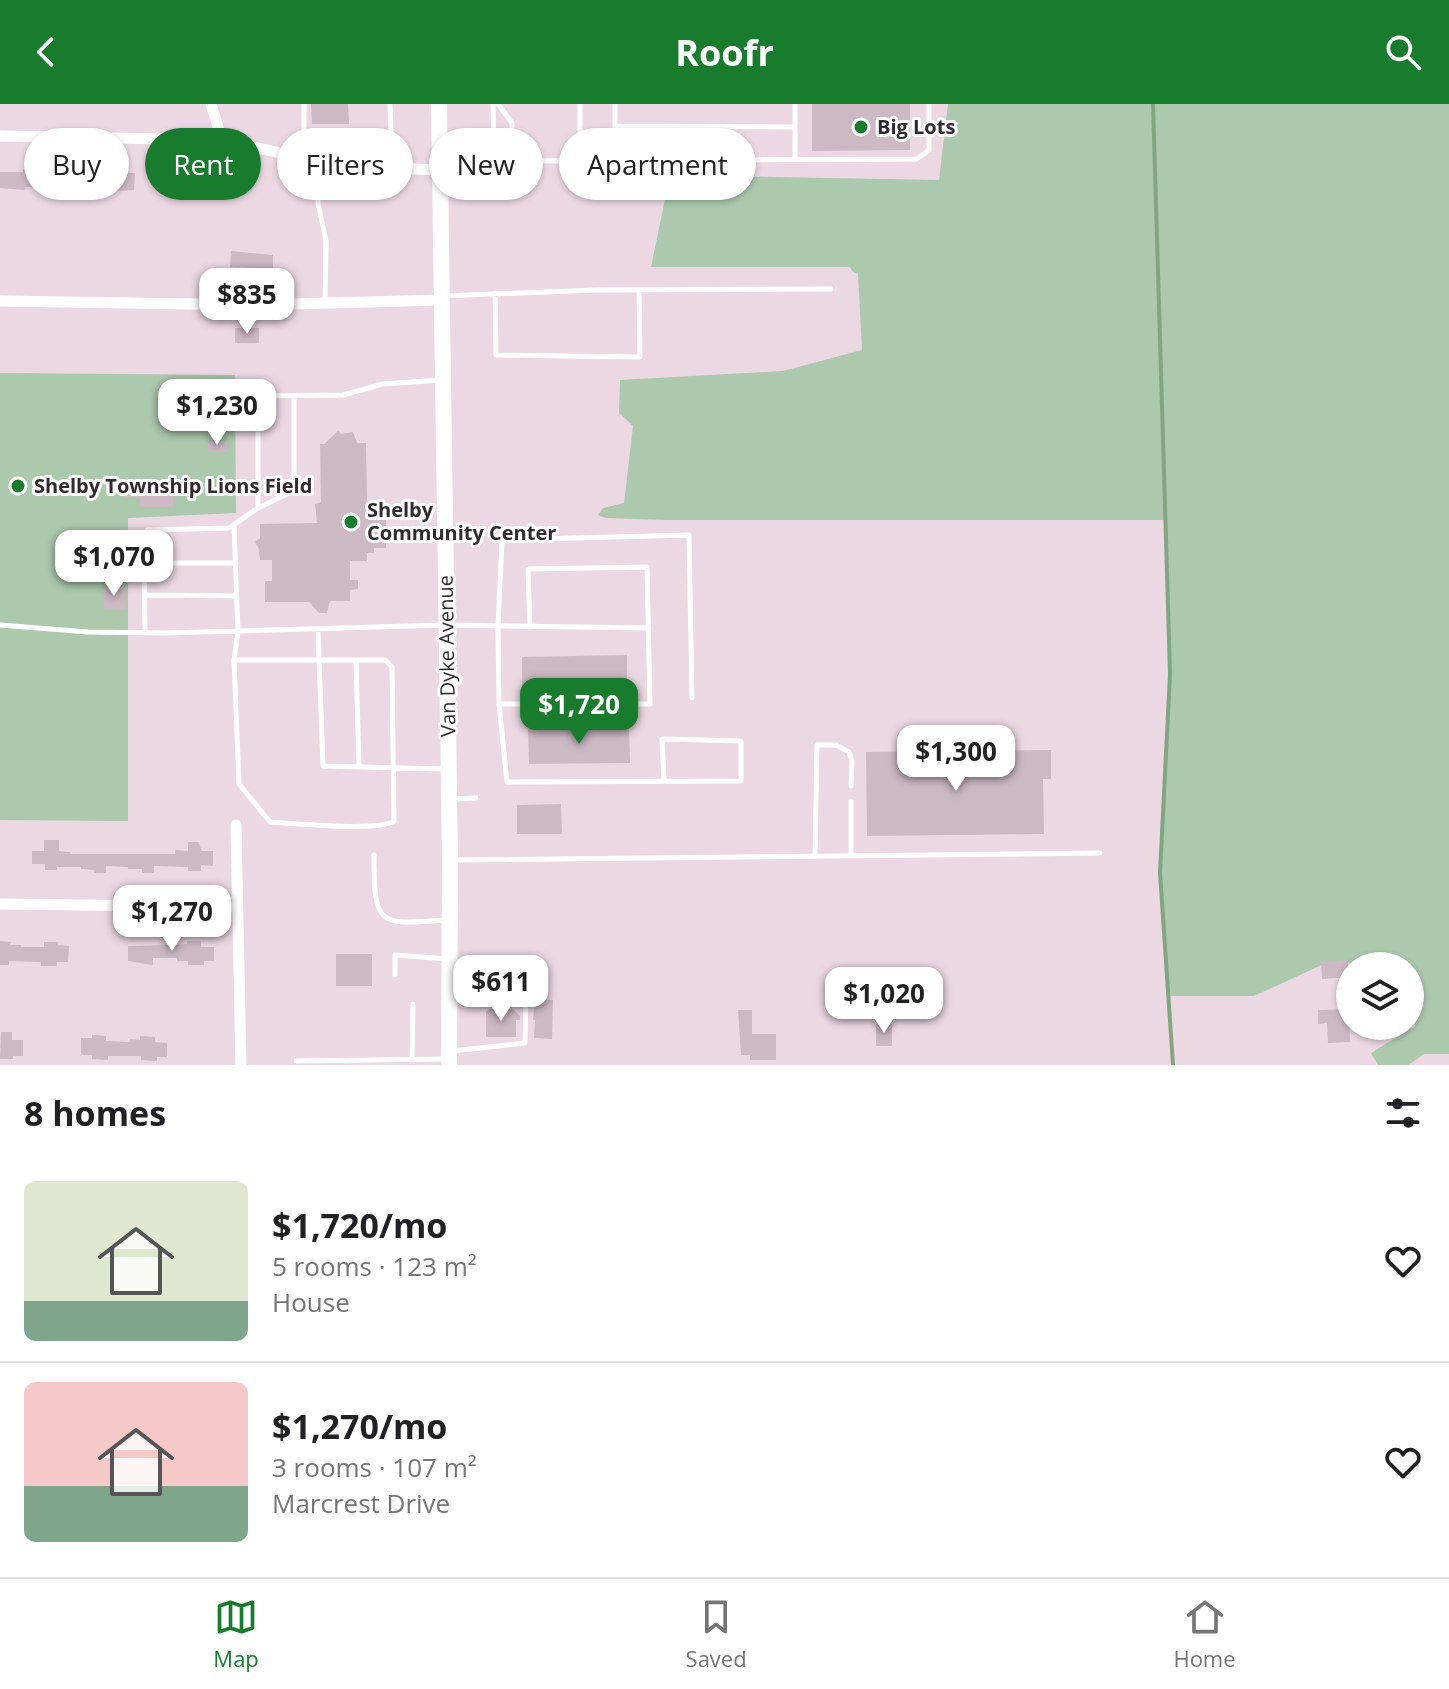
<!DOCTYPE html>
<meta charset="utf-8">
<style>
:root{--surface:#fff;--page:#f2f2f2;--text:#202124;--muted:#757577;--line:#e0e0e0;--accent:#187b2d}
body{margin:0;font-family:"Open Sans",sans-serif;background:var(--page);color:var(--text);height:100vh;display:flex;flex-direction:column;font-size:30px;white-space:nowrap}
*{box-sizing:border-box;margin:0}
p{font-size:26px;color:var(--muted)}
.icon{flex:none;width:44px;height:44px;fill:none;stroke:currentColor;stroke-width:2;stroke-linecap:round;stroke-linejoin:round}
.map{position:relative;height:961px;overflow:hidden}
.side{display:flex;flex-direction:column;background:var(--surface);flex:1}
.side>*{flex:none}
.top-card{position:absolute;left:24px;top:24px;width:800px;height:72px;display:flex;gap:16px}
.fabs{position:absolute;left:1336px;top:848px;display:grid;gap:16px}
.fabs a{display:grid;place-items:center;width:88px;height:88px;border-radius:50%;background:var(--surface);box-shadow:0 2px 6px #0004;font-size:40px}
.price{position:absolute;translate:-50% -68px;padding:0 18px;border-radius:16px;background:#fff;color:#222;font-size:26px;line-height:52px;filter:drop-shadow(0 2px 4px #0008)}
.price::after{content:'';position:absolute;left:50%;top:48px;width:24px;height:18px;margin-left:-12px;background:inherit;clip-path:polygon(0 0,100% 0,50% 100%)}
.price.current{background:var(--accent);color:#fff}
ul{padding:0;list-style:none}
li{display:flex;align-items:center;gap:24px;height:200px;padding:0 24px}
li+li{border-top:2px solid var(--line)}
li span{display:grid;place-items:center;flex:none;width:224px;height:160px;border-radius:12px;color:#555}
li>.icon{margin-inline-start:auto}
span .icon{width:96px;height:96px;fill:#fffc;stroke-width:1}
li b{font-size:34px}
h2{display:flex;justify-content:space-between;align-items:center;height:96px;padding:0 24px;font-size:34px}
.pill{padding:0 28px;border-radius:36px;background:var(--surface);box-shadow:0 2px 6px #0004;font-size:28px;line-height:72px}
.pill.current{background:var(--accent);color:#fff}
header{display:flex;justify-content:space-between;align-items:center;height:104px;padding:0 24px;background:var(--accent);color:#fff;font-size:36px;font-weight:700}
.tab-bar{display:flex;justify-content:space-around;align-items:center;height:112px;border-top:2px solid var(--line);background:var(--surface);font-size:22px;color:var(--muted)}
.tab-bar a{display:grid;justify-items:center;gap:4px}
.tab-bar .current{color:var(--accent)}
.map>svg:first-child{display:block}
.green{fill:#acc8ad}
.lines{fill:none;stroke-linecap:round;stroke-linejoin:round}
.stream{stroke:#82a583;stroke-width:4}
.building{fill:#cdb9c4}
.service{stroke:#fff;stroke-width:5}
.minor{stroke:#fff;stroke-width:11}
.secondary{stroke:#fff;stroke-width:16}
.poi-dot{fill:#187b2d;stroke:#fff;stroke-width:3}
.labels{text-anchor:middle;stroke-width:6;stroke-linejoin:round;paint-order:stroke}
.poi-label{font-size:20px;font-weight:bold;fill:#312a2e;stroke:#fff;text-anchor:start}
.street-label{font-size:20px;fill:#312a2e;stroke:#fff}
</style>
<header><svg class="icon" aria-label="back" viewBox="0 0 24 24"><path d="M15 5l-7 7 7 7"/></svg>Roofr<svg class="icon" aria-label="search" viewBox="0 0 24 24"><circle cx="10" cy="10" r="6"/><path d="M15 15l6 6"/></svg></header>
<div class="map">
<svg width="1449" height="961" viewBox="0 0 1449 961">
<rect width="100%" height="100%" fill="#ecd8e3"/>
<!-- green -->
<path class="green" d="M948,0H1449V950H1424L1408,961H1378L1371,949L1415,922L1411,859H1326L1254,892H1169L1160,769L1170,570L1165,416H664L606,414L598,411L603,404L624,399L633,322L619,309L620,276L783,267L862,246L858,170L852,167L850,163H651L670,71L939,76Z
M0,269L235,271L236,409L128,414V717L0,716Z"/>
<g class="lines">
<!-- stream -->
<path class="stream" d="M1153,0L1170,570L1160,769L1173,961"/>
</g>
<!-- building -->
<path class="building" d="M311,0H348L349,20H312Z
M812,0H910V46L812,47Z
M23,65L135,69L134,86L95,88V85L53,88V84L25,83V86L0,84V68H23Z
M231,147L273,151V165L230,163Z
M235,224H259V239H235Z
M338,327L341,330L353,328L357,339H366L367,396L371,400L374,416H386V444H374V449H367V457H350V476H358V485L350,486V497H330L327,509H319L309,498H265V477H272V456H260L259,445L255,438L260,434V420L317,419L315,400L321,398L320,340H324Z
M207,337L227,338V348H207Z
M173,379V403H140V393H123L124,380Z
M125,483L126,505L104,506L103,484Z
M627,551V591L522,592V553Z
M629,623L630,659L529,660L528,624Z
M1051,646V675H1043L1044,730L867,732L866,648Z
M561,700L562,730H517V701Z
M44,736H59V747L70,748V750H175V746L188,747V738H198L202,747H213V762L201,761V767H188V763L154,762V769H142V765H128V763L106,762V769H94V766L81,765V763H57V766H45V760H32V747H44Z
M0,837L11,838L10,841H21V843H44V838H58V841L69,842L68,858H57V862H41V858L9,857V861H0Z
M187,837H201V843H214V857H204V861H188V857H177V854H153V861L128,857V842L176,841L187,840Z
M336,850H372V882H336Z
M1348,856L1349,873L1322,875L1321,858Z
M535,896H553L552,935L534,934L535,916H533Z
M489,905H513L520,912V916H516V933H486V908Z
M1349,905L1350,938L1328,939L1327,919L1318,920V906Z
M738,906H752V930H776V956H750V951H741Z
M876,920H892V942H876Z
M1,928H12V936H23V952H13V955H0Z
M92,931L106,932V937L130,938V935L140,936V932L155,933V938L167,939V953H157V957L141,956V952H108V956L92,955V951H81V934H92Z"/>
<g class="lines">
<!-- service -->
<path class="service" d="M304,0V33L314,34L311,54
M493,0L494,53
M498,0L512,19L511,55
M580,0V56
M615,0V56
M795,0V56
M615,22L795,23
M359,35H385L391,30L390,0
M444,49H471L529,57L917,55L929,46V0
M319,59L318,99L326,137L325,197
M495,189L496,251L640,253L639,186
M443,192L595,186L831,185
M294,292V381L289,389L258,404V300L261,292L343,291L383,280L442,276
M145,459H236
M145,491L237,492
M0,521L88,528L164,529L445,521L649,524
M318,526L323,662L444,665
M145,529L144,435L147,426L229,424L258,404
M234,556H385L392,563L394,717C380,728 292,719 270,718L239,680L234,556L238,528L234,422
M356,557L359,663
M499,600H650L647,463L528,465L530,523
M664,677L662,635L741,637V677L507,678L499,600L498,523L502,436L689,431L692,594
M454,695L476,694
M374,751C374,823 378,821 448,816
M815,751L817,641H836L849,648L852,657L851,682
M851,751V697
M455,756L1100,749
M395,871V851L447,855
M452,947L525,939L526,891L479,886L454,887
M412,955L413,900
M296,957L444,955"/>
<!-- minor -->
<path class="minor" d="M211,0L222,36
M0,32L222,36L339,62L440,66
M0,197L256,201L442,196
M236,721L241,961
M0,800L237,803"/>
<!-- secondary -->
<path class="secondary" d="M439,0L450,756L449,961"/>
</g>
<!-- markers -->
<g class="poi-dot">
<circle cx="861" cy="23" r="8"/>
<circle cx="18" cy="382" r="8"/>
<circle cx="351" cy="418" r="8"/>
</g>
<g class="labels">
<!-- poi labels -->
<g class="poi-label">
<text x="877" y="30">Big Lots</text>
<text x="34" y="389">Shelby Township Lions Field</text>
<text x="367" y="413">Shelby<tspan x="367" dy="23">Community Center</tspan></text>
</g>
<!-- street labels -->
<g class="street-label">
<text transform="translate(447 552) rotate(-91)" y="7">Van Dyke Avenue</text>
</g>
</g>
</svg>
<div class="fabs">
<a><svg class="icon" aria-label="layers" viewBox="0 0 24 24"><path d="M12 4l9 5-9 5-9-5zM3 14l9 5 9-5"/></svg></a>
</div>
<b class="price" style="left:247px;top:232px">$835</b>
<b class="price" style="left:217px;top:343px">$1,230</b>
<b class="price" style="left:114px;top:494px">$1,070</b>
<b class="price current" style="left:579px;top:642px">$1,720</b>
<b class="price" style="left:956px;top:689px">$1,300</b>
<b class="price" style="left:172px;top:849px">$1,270</b>
<b class="price" style="left:501px;top:919px">$611</b>
<b class="price" style="left:884px;top:931px">$1,020</b>
<div class="top-card">
<a class="pill">Buy</a>
<a class="pill current">Rent</a>
<a class="pill">Filters</a>
<a class="pill">New</a>
<a class="pill">Apartment</a>
</div>
</div>
<section class="side">
<h2>8 homes<svg class="icon" aria-label="filters" viewBox="0 0 24 24"><path d="M4 7h16M4 17h16"/><circle cx="9" cy="7" r="2"/><circle cx="15" cy="17" r="2"/></svg></h2>
<ul>
<li><span style="background:linear-gradient(#dfe7d0 75%,#7fa58c 0)"><svg class="icon" aria-label="home" viewBox="0 0 24 24"><path d="M3 11l9-7 9 7M6 9v11h12V9"/></svg></span><div><b>$1,720/mo</b><p>5 rooms · 123 m²</p><p>House</p></div><svg class="icon" aria-label="heart" viewBox="0 0 24 24"><path d="M12 20l-8-8c-3-5 5-10 8-4 3-6 11-1 8 4z"/></svg></li>
<li><span style="background:linear-gradient(#f6c9c9 65%,#7fa58c 0)"><svg class="icon" aria-label="home" viewBox="0 0 24 24"><path d="M3 11l9-7 9 7M6 9v11h12V9"/></svg></span><div><b>$1,270/mo</b><p>3 rooms · 107 m²</p><p>Marcrest Drive</p></div><svg class="icon" aria-label="heart" viewBox="0 0 24 24"><path d="M12 20l-8-8c-3-5 5-10 8-4 3-6 11-1 8 4z"/></svg></li>
</ul>
</section>
<nav class="tab-bar">
<a class="current"><svg class="icon" aria-label="map" viewBox="0 0 24 24"><path d="M3 6l6-2 6 2 6-2v14l-6 2-6-2-6 2zM9 4v14M15 6v14"/></svg>Map</a>
<a><svg class="icon" aria-label="saved" viewBox="0 0 24 24"><path d="M7 4h10v16l-5-4-5 4z"/></svg>Saved</a>
<a><svg class="icon" aria-label="home" viewBox="0 0 24 24"><path d="M3 11l9-7 9 7M6 9v11h12V9"/></svg>Home</a>
</nav>
